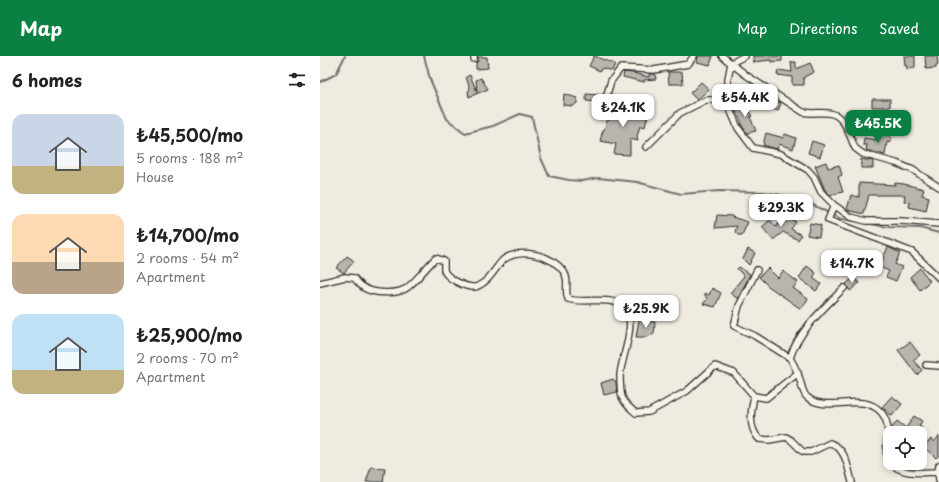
<!DOCTYPE html>
<meta charset="utf-8">
<style>
:root{--surface:#fff;--page:#f6f6f6;--text:#222;--muted:#767676;--accent:#0b8043}
body{margin:0;font-family:"Playpen Sans",sans-serif;background:var(--page);color:var(--text);height:100vh;display:flex;flex-direction:column;font-size:15px;white-space:nowrap}
*{box-sizing:border-box;margin:0}
p{font-size:13px;color:var(--muted)}
.icon{flex:none;width:22px;height:22px;fill:none;stroke:currentColor;stroke-width:2;stroke-linecap:round;stroke-linejoin:round}
.map{position:relative;flex:1;overflow:hidden}
.details{display:flex;flex-direction:column;background:var(--surface);width:320px}
.details>*{flex:none}
.controls{position:absolute;left:563px;top:370px;display:grid;gap:8px}
.controls a{display:grid;place-items:center;width:44px;height:44px;border-radius:8px;background:var(--surface);box-shadow:0 2px 6px #0003;font-size:20px}
.price{position:absolute;translate:-50% -34px;padding:0 9px;border-radius:8px;background:#fff;color:#222;font-size:13px;line-height:26px;filter:drop-shadow(0 1px 2px #0008)}
.price::after{content:'';position:absolute;left:50%;top:24px;width:12px;height:9px;margin-left:-6px;background:inherit;clip-path:polygon(0 0,100% 0,50% 100%)}
.price.on{background:var(--accent);color:#fff}
ul{padding:0;list-style:none}
li{display:flex;align-items:center;gap:12px;height:100px;padding:0 12px}
li span{display:grid;place-items:center;flex:none;width:112px;height:80px;border-radius:12px;color:#555}
li>.icon{margin-inline-start:auto}
span .icon{width:48px;height:48px;fill:#fffc;stroke-width:1}
li b{font-size:17px}
h2{display:flex;justify-content:space-between;align-items:center;height:48px;padding:0 12px;font-size:17px}
header{display:flex;align-items:center;gap:24px;box-sizing:border-box;height:56px;padding:0 20px;background:var(--accent);color:#fff}
header strong{font-size:19px}
nav{display:flex;gap:22px;margin-inline-start:auto;font-size:14px}
main{display:flex;flex:1;min-height:0}
.map>svg:first-child{display:block}
.lines{fill:none;stroke-linecap:round;stroke-linejoin:round}
.stream{stroke:#74726e;stroke-width:2}
.building{fill:#b8b5ae;stroke:#2b2b2b}
.minor-casing{stroke:#2b2b2b;stroke-width:8}
.minor{stroke:#f7f3e8;stroke-width:5.5}
</style>
<header>
<strong>Map</strong>
<nav><a>Map</a><a>Directions</a><a>Saved</a></nav>
</header>
<main>
<section class="details">
<h2>6 homes<svg class="icon" aria-label="filters" viewBox="0 0 24 24"><path d="M4 7h16M4 17h16"/><circle cx="9" cy="7" r="2"/><circle cx="15" cy="17" r="2"/></svg></h2>
<ul>
<li><span style="background:linear-gradient(#c9d6e8 65%,#c2b280 0)"><svg class="icon" aria-label="home" viewBox="0 0 24 24"><path d="M3 11l9-7 9 7M6 9v11h12V9"/></svg></span><div><b>₺45,500/mo</b><p>5 rooms · 188 m²</p><p>House</p></div></li>
<li><span style="background:linear-gradient(#ffd9b3 60%,#b9a48a 0)"><svg class="icon" aria-label="home" viewBox="0 0 24 24"><path d="M3 11l9-7 9 7M6 9v11h12V9"/></svg></span><div><b>₺14,700/mo</b><p>2 rooms · 54 m²</p><p>Apartment</p></div></li>
<li><span style="background:linear-gradient(#bfe0f5 70%,#c2b280 0)"><svg class="icon" aria-label="home" viewBox="0 0 24 24"><path d="M3 11l9-7 9 7M6 9v11h12V9"/></svg></span><div><b>₺25,900/mo</b><p>2 rooms · 70 m²</p><p>Apartment</p></div></li>
</ul>
</section>
<div class="map">
<svg width="619" height="426" viewBox="0 0 619 426">
<rect width="100%" height="100%" fill="#efebe0"/>
<filter id="ink" filterUnits="userSpaceOnUse"><feTurbulence type="fractalNoise" baseFrequency=".025" numOctaves="2"/><feDisplacementMap in="SourceGraphic" scale="8" xChannelSelector="R" yChannelSelector="G"/><feConvolveMatrix kernelMatrix="1 2 1 2 8 2 1 2 1" color-interpolation-filters="sRGB"/></filter>
<g filter="url(#ink)">
<g class="lines">
<!-- stream -->
<path class="stream" d="M104,0L110,23L127,63L145,77L173,70L200,58L212,61L221,102L229,120L249,124L262,125L278,122L317,126L361,138L399,135L443,136L479,142L521,163L541,166
M0,26L16,18L25,0
M547,167L566,171L600,172L619,177"/>
</g>
<!-- building -->
<path class="building" d="M274,0L295,8L292,15L282,12L280,15L269,10Z
M378,0H393L390,9L377,6Z
M433,0H462V5L451,6V4L433,6Z
M584,0H595V12L587,13V10H585Z
M605,0H617L618,9L616,10V12L606,13Z
M158,1H167L168,12L156,13V7L158,5Z
M471,6H476V13L490,7L494,16L484,21V29H472V21L457,19L458,14L472,16Z
M304,16L313,17L329,21V18H335L336,23L324,24V26L303,21Z
M348,16H362L363,28H349Z
M150,19L157,36L156,24L161,22L168,33L149,41L148,35L150,33L146,21Z
M381,26L389,33L377,44L370,37Z
M244,38L257,42V47L253,50L243,49Z
M266,38L281,39L286,42H291L289,54L279,52L280,46L266,45Z
M447,41L461,47L458,55L443,49Z
M552,43H570V51H552Z
M422,46L432,60L430,61L436,75L427,77L422,70L421,65L413,50Z
M315,47L321,49L319,56L328,58L325,71L320,70L317,80L318,85L310,83V99L294,98L296,88L280,85L283,74H284L287,65L289,64L290,50L302,52L301,56L312,57Z
M446,77L464,82L465,78L476,82L473,93L459,88L457,93L443,89Z
M558,77L571,80L570,87L567,86L565,99L546,94L547,89H543L544,82L556,84Z
M492,85L504,89L500,101L488,97Z
M541,103L553,105V112H541Z
M506,106L508,112L519,109L522,119L518,121L523,136L510,139L505,134L495,110Z
M539,127L575,129V127L584,128L604,133L602,139L609,141L606,155L589,151L590,146L584,145L585,139H549L544,158L528,154L527,153L531,139L539,141Z
M397,159L412,160V161L428,166L422,179H418L415,176L417,170L395,172Z
M465,159L476,166L471,173L481,179L478,184L463,176L453,184L442,171L450,164L456,171Z
M490,167L501,169L499,181L487,179Z
M568,191L580,197L575,208L582,211L576,225L566,221L569,215L559,211Z
M428,193L435,197L429,209L423,203Z
M27,200L34,205L24,217L16,212Z
M510,200L518,202L516,206L521,208L518,216L506,212Z
M487,210L496,217L493,222L501,228L496,235L479,222Z
M419,211L430,218L418,243L410,237L424,220L417,213Z
M448,212L458,222L463,215L478,226L473,232L488,243L481,253L448,230L439,221Z
M600,212L610,225L600,234L590,221Z
M534,221L539,227L530,235L526,228Z
M392,232L401,237L395,251L383,248L387,243L384,237L389,239Z
M319,264L335,266L334,278L327,281H316Z
M590,286L600,299L593,304L602,314L597,319L578,294Z
M293,323L296,326L297,336L284,339L281,327Z
M572,340L582,348L572,360L562,351Z
M594,360L602,365L599,370L602,372L599,377L595,375V377H575L572,375V372L577,365L586,372Z
M619,380V399L616,402L604,391L611,383L614,386Z
M51,411L65,412L63,426H46Z"/>
<g class="lines">
<defs>
<path id="minor" d="M402,0L426,19L483,56C491,58 499,56 508,57C525,58 529,79 535,92L543,98L576,107L593,114L619,131
M154,3V0
M411,7L408,23V49L418,72L433,92L461,98L488,114L494,121L501,136L514,149L531,161L546,165H581L619,168
M411,7L425,0
M287,38L291,25L301,12L334,14L368,8L374,0
M326,91L360,57L386,44H409
M514,149L508,164L592,196L619,222
M437,214L419,250L414,270L435,280L470,302
M0,227L25,221L34,222C37,225 40,229 43,231C52,238 79,239 88,231C98,223 106,211 116,202L124,205C124,207 124,211 124,214C126,222 146,232 155,231C157,231 161,228 163,227C171,222 176,211 183,204C200,191 232,199 244,216C250,225 244,234 248,243C265,248 286,240 302,249C320,261 301,303 300,319C300,325 300,335 302,341C304,347 311,353 316,357L329,356L367,335L395,310L414,317L434,340C431,355 428,371 439,383L449,384L466,381L471,384L482,395L485,396H491L510,387C526,392 528,412 532,426
M524,232C505,251 478,275 470,302C473,307 476,313 478,318C481,325 482,337 487,341C506,358 542,335 561,356C576,374 560,392 570,406
M606,309L619,310
M434,340L446,342L478,317
M571,407C582,420 603,416 618,416
M619,409L618,416L619,424"/>
</defs>
<!-- minor casing -->
<use href="#minor" class="minor-casing"/>
<!-- minor -->
<use href="#minor" class="minor"/>
</g>
</g>
</svg>
<div class="controls">
<a><svg class="icon" aria-label="locate" viewBox="0 0 24 24"><circle cx="12" cy="12" r="6"/><path d="M12 2v4M12 18v4M2 12h4M18 12h4"/></svg></a>
</div>
<b class="price" style="left:425px;top:62px">₺54.4K</b>
<b class="price" style="left:303px;top:72px">₺24.1K</b>
<b class="price on" style="left:558px;top:88px">₺45.5K</b>
<b class="price" style="left:461px;top:172px">₺29.3K</b>
<b class="price" style="left:532px;top:228px">₺14.7K</b>
<b class="price" style="left:326px;top:273px">₺25.9K</b>
</div>
</main>
